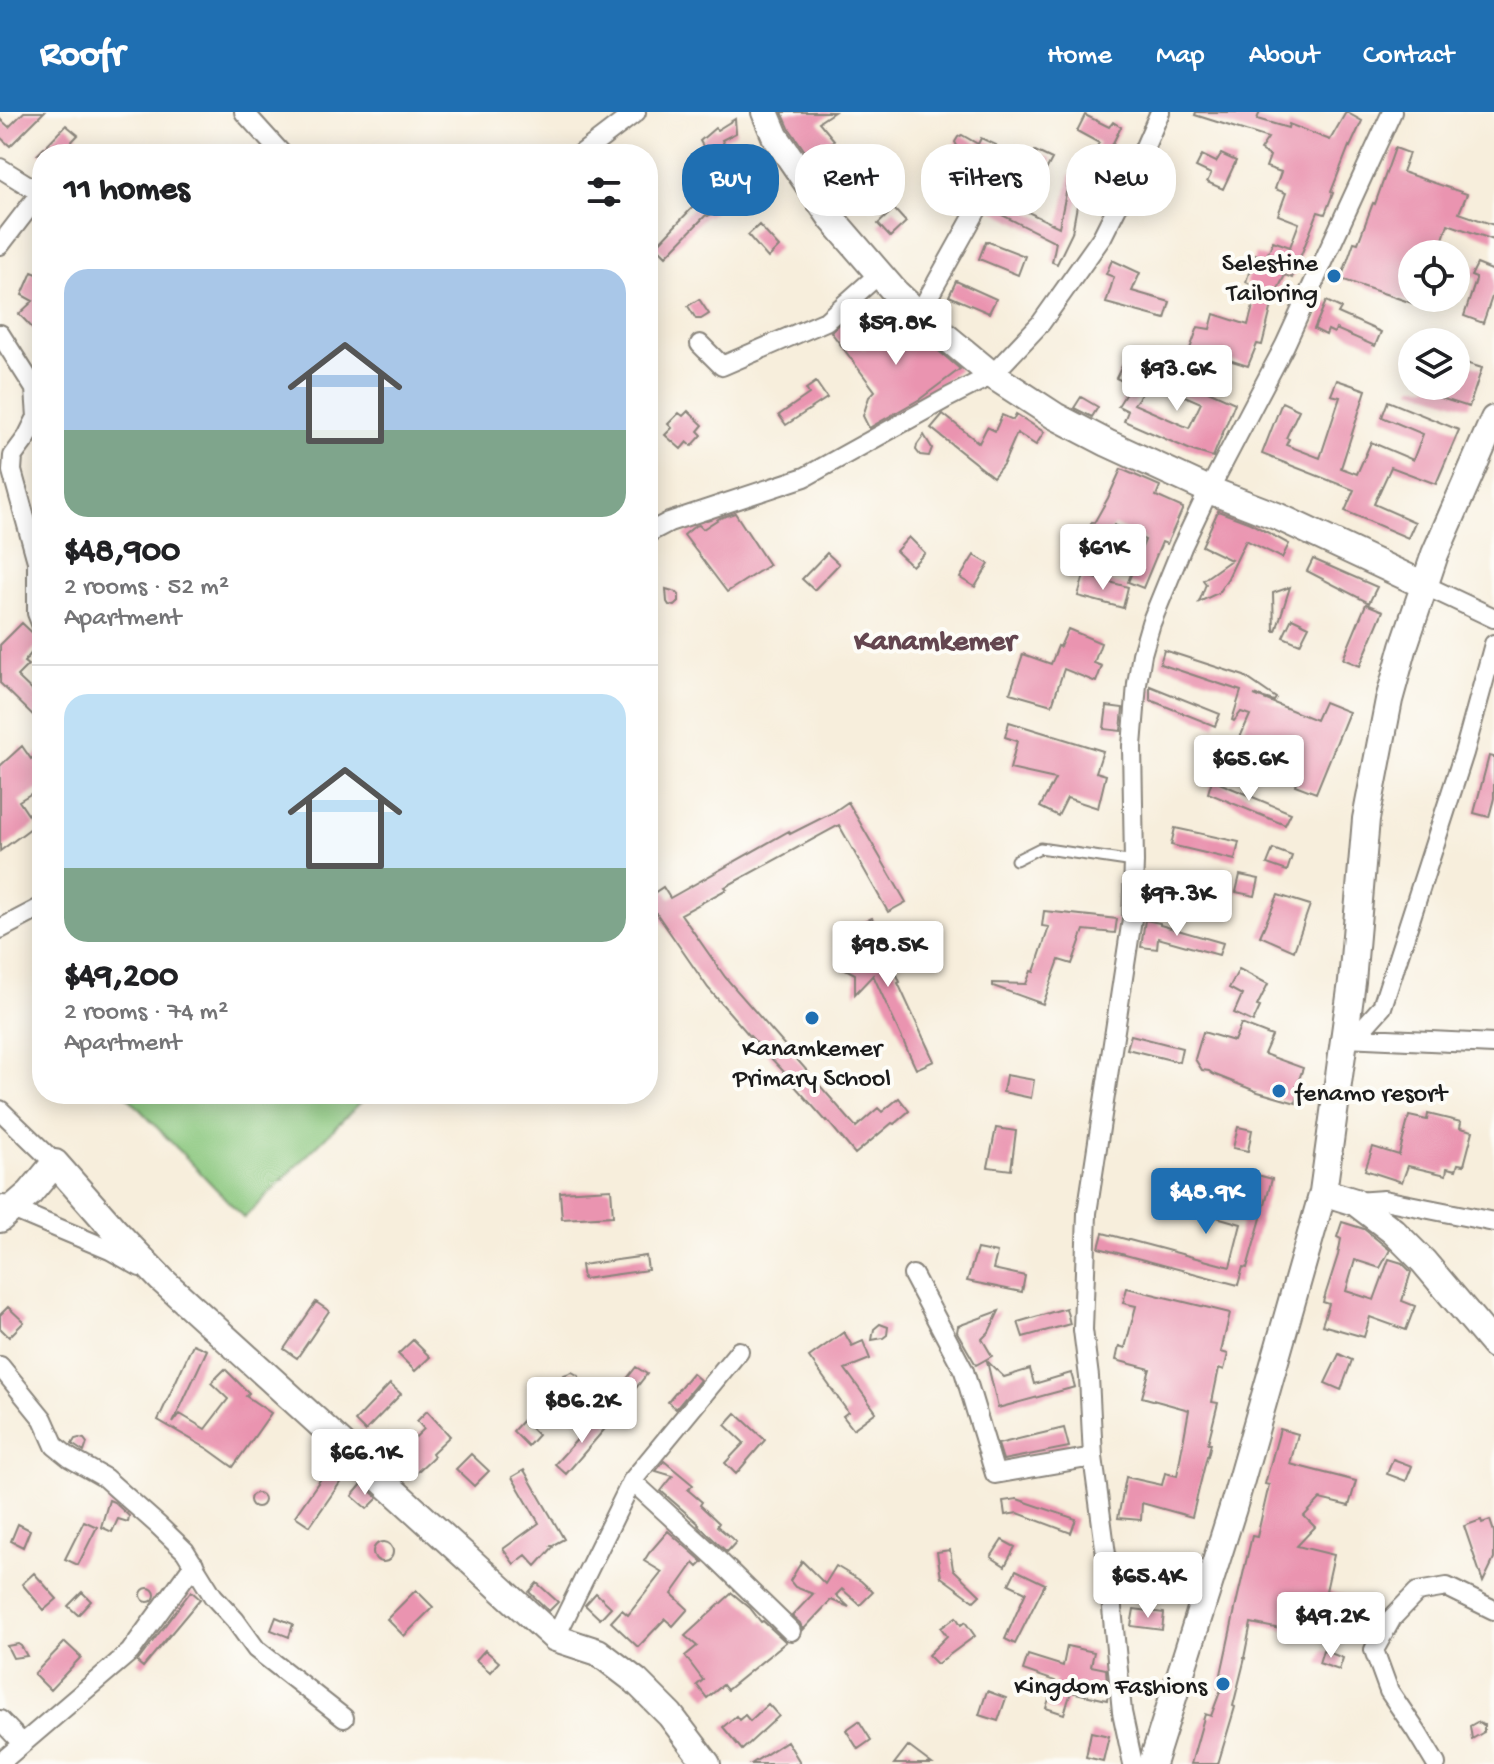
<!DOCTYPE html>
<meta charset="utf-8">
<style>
:root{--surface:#fff;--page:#f6f6f6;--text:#202124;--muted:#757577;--line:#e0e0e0;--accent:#1f6fb2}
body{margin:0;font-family:"Gochi Hand",sans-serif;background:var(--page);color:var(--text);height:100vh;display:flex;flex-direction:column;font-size:30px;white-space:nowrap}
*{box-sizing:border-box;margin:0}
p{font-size:26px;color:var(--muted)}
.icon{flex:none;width:44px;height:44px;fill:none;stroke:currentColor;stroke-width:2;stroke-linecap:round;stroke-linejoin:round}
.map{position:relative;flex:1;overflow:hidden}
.drawer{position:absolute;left:32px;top:32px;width:626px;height:960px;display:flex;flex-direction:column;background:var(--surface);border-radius:32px;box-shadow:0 4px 20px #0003}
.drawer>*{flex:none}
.banner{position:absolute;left:682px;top:32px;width:692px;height:72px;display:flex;gap:16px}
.fabs{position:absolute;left:1398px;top:128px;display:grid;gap:16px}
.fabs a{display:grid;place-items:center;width:72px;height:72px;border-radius:50%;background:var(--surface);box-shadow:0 4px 20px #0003;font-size:40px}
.price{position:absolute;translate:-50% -68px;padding:0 18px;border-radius:8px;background:#fff;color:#222;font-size:26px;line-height:52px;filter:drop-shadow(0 2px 4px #0008)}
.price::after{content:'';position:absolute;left:50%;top:48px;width:24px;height:18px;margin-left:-12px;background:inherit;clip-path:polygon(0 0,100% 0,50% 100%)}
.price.selected{background:var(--accent);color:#fff}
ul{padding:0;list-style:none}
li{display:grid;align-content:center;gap:16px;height:424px;padding:0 32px}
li+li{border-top:2px solid var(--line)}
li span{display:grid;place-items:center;height:248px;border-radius:24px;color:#555}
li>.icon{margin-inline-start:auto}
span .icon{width:144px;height:144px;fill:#fffc;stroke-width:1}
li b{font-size:34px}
h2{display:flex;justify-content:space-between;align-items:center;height:96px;padding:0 32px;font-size:34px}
.tag{padding:0 28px;border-radius:32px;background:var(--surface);box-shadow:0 4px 20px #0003;font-size:28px;line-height:72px}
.tag.selected{background:var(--accent);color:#fff}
header{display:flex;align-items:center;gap:48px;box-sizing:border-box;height:112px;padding:0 40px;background:var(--accent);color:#fff}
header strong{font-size:38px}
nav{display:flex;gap:44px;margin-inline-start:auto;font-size:28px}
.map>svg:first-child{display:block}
.green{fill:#88c67c;stroke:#52714c;stroke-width:2}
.building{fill:#ea94b0}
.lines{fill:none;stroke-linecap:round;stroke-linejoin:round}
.lane-casing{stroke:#8a857c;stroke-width:13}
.street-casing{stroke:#8a857c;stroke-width:22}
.secondary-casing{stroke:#8a857c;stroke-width:30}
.lane{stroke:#fff;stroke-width:9}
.street{stroke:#fff;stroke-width:18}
.secondary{stroke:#fff;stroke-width:26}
.poi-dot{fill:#1f6fb2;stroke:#fdfcf7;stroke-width:3}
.labels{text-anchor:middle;stroke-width:8;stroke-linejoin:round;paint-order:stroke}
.poi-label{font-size:26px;fill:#1c1c1c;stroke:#fdfcf7;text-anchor:end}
.quarter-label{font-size:30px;font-weight:bold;fill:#644650;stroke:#fdfcf7}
</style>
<header>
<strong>Roofr</strong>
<nav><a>Home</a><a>Map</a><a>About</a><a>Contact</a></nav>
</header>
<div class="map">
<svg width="1494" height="1652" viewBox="0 0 1494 1652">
<rect width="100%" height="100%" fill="#fdfcf7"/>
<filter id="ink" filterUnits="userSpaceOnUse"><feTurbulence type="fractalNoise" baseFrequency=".0125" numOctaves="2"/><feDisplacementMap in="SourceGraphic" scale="16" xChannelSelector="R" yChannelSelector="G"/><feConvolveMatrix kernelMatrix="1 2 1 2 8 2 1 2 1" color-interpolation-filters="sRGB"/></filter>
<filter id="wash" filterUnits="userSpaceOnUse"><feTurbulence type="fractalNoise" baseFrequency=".006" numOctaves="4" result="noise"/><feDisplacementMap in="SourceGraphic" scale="32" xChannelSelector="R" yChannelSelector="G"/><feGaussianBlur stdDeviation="1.8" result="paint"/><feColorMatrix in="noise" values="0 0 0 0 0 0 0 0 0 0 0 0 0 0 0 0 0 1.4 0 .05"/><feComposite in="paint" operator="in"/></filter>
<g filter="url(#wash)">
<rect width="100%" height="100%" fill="#f7eedc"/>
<!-- green -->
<path class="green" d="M125,982H360L364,987L244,1106Z"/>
<g id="blocks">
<!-- building -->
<path class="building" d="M24,0H44L10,34L0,25V7L9,15Z
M782,0H834L819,10L834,28L811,48L789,16Z
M1196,0H1260L1257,7L1288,16L1289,12L1330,28L1346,0L1362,9L1350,35L1349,34L1331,80L1333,81L1325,102L1318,100L1292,166L1285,163L1274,185L1262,233L1257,232L1248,254L1210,242L1202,254L1193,259L1191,249L1190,237L1198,215L1210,217L1214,202L1248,213L1258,176L1246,170L1255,142L1266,146L1273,129L1290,135L1299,111L1278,103L1286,81L1275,77L1281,60L1266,55L1270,44L1260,38L1268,26L1195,3Z
M1085,3L1109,15L1113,10L1121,15L1109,39L1113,42L1090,82L1080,77L1072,121L1057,152L1052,150L1056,130L992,98L997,85L1059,115L1070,62L1079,64L1099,31L1077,19Z
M735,7L736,21L722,28L730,45L702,69L693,58L712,43L704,36L700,29L715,16L717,18Z
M66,13L78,23L60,42H38Z
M962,23L978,32L981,26L996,33L985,53L960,40L955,30L958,25Z
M1395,36L1409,41L1402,60L1467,82L1459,101L1494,113V128L1448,112L1438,142H1412V191L1341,167L1354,130L1358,131L1373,91L1375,92Z
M1035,39L1052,47L1043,64L1027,56Z
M1221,42L1236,49L1223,77L1207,70L1211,62L1196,55L1202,43L1216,50Z
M718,74L729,85L712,102L708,104L706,103L666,144L656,134L691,97Z
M894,97L906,110L890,125L878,112Z
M759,113L779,135L768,146L748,123Z
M986,129L1025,144L1018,163L979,147Z
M1112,148L1140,161L1132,179L1170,190L1165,207L1106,191L1114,165L1106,162Z
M1477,152L1494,159V179L1483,211L1464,204L1476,168V166L1471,164Z
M32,160L42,164V226L19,202L33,189L22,183Z
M956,169L996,187L989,201L949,184Z
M699,187L709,202L701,207H696L688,194Z
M1326,189L1341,196L1338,201L1381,220L1375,234L1336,217L1334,221L1328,218L1326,223L1314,217Z
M893,200L960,257L920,287L869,316L863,304L869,285L875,279L831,220L842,210L864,237Z
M1126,246L1142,254L1139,259L1152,268L1134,292L1189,316L1201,291L1171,278L1177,265L1235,291L1213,345L1193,339L1124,309L1128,299L1118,294L1131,273L1116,266Z
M1456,248L1482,256L1469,295L1412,277V274H1456Z
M1337,268L1366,278L1341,356L1357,362L1371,330L1413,348L1423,322L1382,305L1388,289L1459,318L1436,372L1391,355L1374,392L1415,410L1408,426L1345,399L1354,378L1262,342L1282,290L1299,298L1286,326L1289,327L1286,333L1320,346L1340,285L1331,283Z
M816,270L827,286L786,313L779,303L809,282L806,277Z
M1081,285L1098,295L1092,305L1074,296Z
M688,299L703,313L698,319L702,323L692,334L687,330L681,337L665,323L672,316L668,312L679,301L683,304Z
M943,302L979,331L987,315L995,319L1002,303L1013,308L1016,302L1044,320L1036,333L1017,321L1004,351L993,365L931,316Z
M924,323L932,336L929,344L920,343L916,338L917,333Z
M1121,357L1160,374L1156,384L1183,396L1167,432L1162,430L1143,476L1128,470L1145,428L1114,413L1089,463L1070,454L1092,410L1094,411L1108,386Z
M1218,399L1250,411L1289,432L1282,446L1246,428L1228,466L1218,481L1199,490L1206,472L1203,468L1231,448L1202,434Z
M735,401L769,453L727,480L684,423L695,414L699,413L703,417L720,406Z
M909,425L925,441L912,454L896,439Z
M827,441L839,452L814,478L802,467Z
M974,443L989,452L975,475L960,466Z
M1313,447L1377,475L1369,491L1307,459Z
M1084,463L1128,475L1123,496L1078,484Z
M1290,475L1276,519H1274L1273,481Z
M666,477L676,480L679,483V490L675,494L669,493L667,490Z
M1366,492L1383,499L1360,554L1343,547Z
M1292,506L1309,514L1300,532L1283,525Z
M22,511L41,529L24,550L28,553L17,564L42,588V612L0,571V533Z
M1068,517L1101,531L1094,551L1102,554L1096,570L1064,557L1052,593L1010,581L1023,542L1051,552L1058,534L1060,535Z
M1164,538L1244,564L1276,586L1274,589L1254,583L1316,608L1324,590L1349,600L1316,681L1295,673L1298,665L1250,646L1253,639L1237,632L1250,603L1241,600L1234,609L1232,608L1241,579L1160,552Z
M1150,574L1220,602L1215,614L1150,588Z
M1107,594L1123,596L1121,619L1104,617Z
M1009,610L1103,639L1096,660L1106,663L1098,696L1067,686L1058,704L1040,695L1055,667L1010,657L1017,629L1005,625Z
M22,634L31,647L42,638V675L19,689L35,713L0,739V654Z
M1489,644L1494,645V686L1489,705L1474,701Z
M1212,668L1291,701L1285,713L1208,681Z
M848,690L906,790L888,800L839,713L725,775L727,777L681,802L725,865L856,1015L878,996L882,1000L899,986L909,999L894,1012L892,1011L855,1042L827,1008L826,1009L785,963L786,962L749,923L708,876L648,789V785L663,775L670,786L789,719L790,722L832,701Z
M1175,716L1239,730L1235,748L1171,733Z
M1273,737L1292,744L1287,759L1267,752Z
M1240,763L1259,767L1255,784L1236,780Z
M1278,783L1310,793L1294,839L1260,824Z
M1044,799L1117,807L1115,821L1084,818L1072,852L1059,848L1043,892L993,874V871L1026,872L1031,859L1034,860L1049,815L1042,814Z
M872,806L888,843L893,842L890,846L900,870L898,871L934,949L916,957L873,863L855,882V862L840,854L866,848L851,815Z
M1145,808L1160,811V813L1223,831L1219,843L1158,826L1157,837L1141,835Z
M1239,857L1268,872L1257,894L1260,895L1253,910L1234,901L1242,883L1229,876Z
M1241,912L1272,924L1264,942L1303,956L1296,976L1300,977L1296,991L1258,980L1213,962L1209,959L1202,958L1195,947L1203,920L1234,929Z
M1131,923L1182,936L1179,950L1127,937Z
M1006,963L1034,968L1031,986L1003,980Z
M1428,1002L1461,1010L1460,1016L1473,1019L1464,1053L1458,1052L1456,1058L1447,1056L1446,1063L1408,1054L1402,1070L1365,1058L1373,1035L1399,1043L1409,1004L1427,1008Z
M1238,1015L1252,1018L1248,1039L1233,1036Z
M996,1016L1016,1019L1011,1058L988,1055Z
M1254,1062L1272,1067L1247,1156L1243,1155L1238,1173L1099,1136L1103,1121L1230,1155L1241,1112L1175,1093L1178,1080L1243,1099Z
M611,1077L613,1104L562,1107L560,1080Z
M1342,1110L1364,1117L1390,1138L1380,1156L1355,1148L1346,1179L1374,1188L1389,1147L1402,1151L1411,1160L1402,1189L1415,1194L1406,1218L1370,1205L1364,1225L1322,1213L1329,1192L1323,1190L1338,1143L1341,1127L1337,1125Z
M977,1137L997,1141L993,1157L1025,1164L1022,1180L967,1169Z
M646,1144L648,1158L583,1167L581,1153Z
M1127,1176L1230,1201L1221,1240L1228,1242L1224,1258L1219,1256L1212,1290L1218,1291L1208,1331H1211L1208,1344H1207L1192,1405L1142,1391L1141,1408L1118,1406L1126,1365L1162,1373L1165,1361L1177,1364L1189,1298L1142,1285L1150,1257L1116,1248L1119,1234L1125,1236L1136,1194L1123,1191Z
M316,1190L329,1199L297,1246L284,1237Z
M8,1195L24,1210L9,1225L0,1216V1203Z
M1066,1196L1070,1212L1023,1225L1018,1210Z
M999,1199L989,1220L982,1227L992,1244L976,1253L957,1220L958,1214Z
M880,1212L888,1215L887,1223L883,1226L872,1228L874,1217Z
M844,1220L852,1234L863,1229L870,1247L845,1257L876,1300L853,1317L843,1304L848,1300L809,1245Z
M413,1228L430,1245L415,1259L398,1242Z
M193,1232L207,1238L173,1311L180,1302L205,1317L228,1287L211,1271L225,1257L249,1281L246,1284L271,1301L233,1355L208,1337L158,1308Z
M1339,1242L1352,1248L1341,1278L1325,1271Z
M987,1249L1004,1265L1030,1257L1034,1272L1071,1261L1075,1275L998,1296Z
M636,1255L647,1262L625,1290L607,1292Z
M572,1260L579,1264L580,1278L585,1283L588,1294H574L571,1291L569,1282L563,1274L562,1268L564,1263Z
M692,1261L700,1268L676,1297L668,1290Z
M390,1272L401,1282L365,1319L355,1309Z
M427,1299L450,1324L432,1341L434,1344L416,1361L406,1350L410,1346L402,1338L424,1317L417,1309Z
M736,1301L765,1328L736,1362L725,1351L744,1331L725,1313Z
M599,1303L609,1312L566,1362L555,1352Z
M523,1308L538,1323L528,1334L513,1319Z
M1064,1316L1069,1335L1003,1348L998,1332Z
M1280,1317L1298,1322L1290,1352L1356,1369L1349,1394L1320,1387L1304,1404L1315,1415L1297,1434L1334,1443L1326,1479L1360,1487L1355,1506L1339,1503L1333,1524L1315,1520L1320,1498L1290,1492L1285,1518L1251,1511L1244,1546H1245L1233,1594L1235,1595L1218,1652H1191L1205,1602L1211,1604L1221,1577L1218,1576L1237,1488L1252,1424L1257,1425L1269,1373L1265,1372Z
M79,1326L84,1327L87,1331L84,1340L72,1332L75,1327Z
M471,1342L489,1359L474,1374L456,1357Z
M1393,1347L1412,1354L1406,1369L1387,1362Z
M664,1349L693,1373L688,1378L702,1390L700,1393L719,1411L717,1414L736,1430L727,1440L698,1413L699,1412L661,1379L673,1364L656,1359Z
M329,1355L344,1365L310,1414L295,1404Z
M524,1358L564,1427L551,1434L553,1435L536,1454L526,1443L514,1452L503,1437L539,1411L512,1365Z
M362,1372L378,1386L367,1397L352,1384Z
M250 1388a7 7 0 1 1 14 0a7 7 0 1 1-14 0Z
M1017,1387L1076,1407L1071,1421L1018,1401L1005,1403L1003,1389Z
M109,1388L114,1390L129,1404L128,1410L118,1407L112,1420L101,1415Z
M1481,1408L1482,1411L1490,1408L1494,1420V1447L1483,1470L1464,1414Z
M84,1409L97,1415L78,1453L65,1447Z
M18,1412L30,1418L23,1435L11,1429Z
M668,1419L703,1450L698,1455L694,1451L672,1482L688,1497L673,1514L665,1507L638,1535L611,1510L622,1498L628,1503L662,1460L644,1449L649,1441Z
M1002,1428L1015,1435L1005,1454L991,1445Z
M373 1440a10 10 0 1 1 20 0a10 10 0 1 1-20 0Z
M950,1438L953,1457L980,1483L974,1489L941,1465L937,1440Z
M802,1449L825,1472L836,1454L861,1469L873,1480L860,1493L842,1477L836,1483L849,1495L831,1488L803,1518L800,1511L792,1504L813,1482L795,1475L790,1469Z
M1016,1458L1045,1472L1015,1532L1005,1527L1026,1480L1009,1472Z
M34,1461L57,1487L44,1498L22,1472Z
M537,1471L558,1490L549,1499L529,1480Z
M141 1483a7 7 0 1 1 14 0a7 7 0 1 1-14 0Z
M416,1478L433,1495L404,1524L387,1507Z
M191,1479L200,1487L143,1555L137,1550Z
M82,1480L91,1489L78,1503L68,1494Z
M596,1481L611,1495L600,1507L585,1493Z
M732,1481L750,1496L761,1510L763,1509L786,1530L727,1578L723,1573L707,1586L697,1573L703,1568L685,1544L697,1534L685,1524Z
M1134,1497L1164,1501L1162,1518L1131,1514Z
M276,1505L293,1512L289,1525L271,1518Z
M956,1505L961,1513L965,1510L975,1524L937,1552L928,1543L947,1524L941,1516Z
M65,1530L81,1545L50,1578L34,1562Z
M18,1532L21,1534L27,1544L13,1546L7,1534Z
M1067,1534L1094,1540L1091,1554L1106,1557L1108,1582L1107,1588L1071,1580L1064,1602L1046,1596L1055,1569L1023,1558L1028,1543L1063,1554Z
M485,1538L499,1550L490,1560L476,1548Z
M1323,1538L1343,1546L1339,1558L1319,1551Z
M987,1579L1006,1586L998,1609L979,1603Z
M768,1592L779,1604L742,1638L723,1615L736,1604L739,1608L745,1603L750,1609Z
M859,1609L871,1628L858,1637L846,1618Z
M1477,1610L1484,1613V1620L1472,1627L1470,1614Z
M1091,1620L1109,1624L1103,1649L1086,1645Z
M787,1629L801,1652H751Z
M908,1634L932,1652H894Z"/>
</g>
</g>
<g filter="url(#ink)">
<use href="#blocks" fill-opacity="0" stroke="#8a857c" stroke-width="2"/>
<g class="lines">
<defs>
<path id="lane" d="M1016,748L1040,736L1134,750"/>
<path id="street" d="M244,0L282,42
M581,42L636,0
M0,56L42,82
M0,133L40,81
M919,202L983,87
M0,222L35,277L37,305L27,325L13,344L12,359L37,449V501L42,514
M700,232L722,254L826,209L879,162
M648,421L669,410L805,365L949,285L992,263L1041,211L1102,125L1130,69L1160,0
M1424,473L1494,506
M1494,532L1464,641L1382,895L1365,914L1345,925L1494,932
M0,817L42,795
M0,998L55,1051
M1355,1090L1384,1088L1494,1110
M3,1093L110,1138L140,1155
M913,1163L964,1259L995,1362L1093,1345
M0,1254L43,1307L55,1334L70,1346L105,1366L158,1413L185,1439L213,1484L235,1508L256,1537L344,1606
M632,1369L716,1446L791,1519
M555,1526L632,1369L739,1239
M0,1608L22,1631
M0,1651L130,1540L194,1452
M1133,1652L1122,1600L1109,1465L1093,1345L1089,1265L1083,1218L1087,1101L1132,807L1134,750L1132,634L1137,572L1142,542L1151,511L1182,435L1209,378L1285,233L1392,0
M1436,1652L1416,1619L1389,1579L1374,1538L1392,1506L1417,1480L1447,1475L1494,1498"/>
<path id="secondary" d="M765,0L775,24L832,107L895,180L922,205L992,263L1055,304L1107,331L1209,378L1279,405L1424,473
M1323,1080L1355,1090L1393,1119L1423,1149L1494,1233
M0,1107L30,1081L55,1051L115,1119L162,1168L555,1526L598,1540L636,1569L670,1603L707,1652
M1152,1652L1233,1396L1323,1080L1352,870L1366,707L1389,588L1404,534L1435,442L1494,307"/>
</defs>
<!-- lane casing -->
<use href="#lane" class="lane-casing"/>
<!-- street casing -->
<use href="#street" class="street-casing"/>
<!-- secondary casing -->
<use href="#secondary" class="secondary-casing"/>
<!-- lane -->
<use href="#lane" class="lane"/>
<!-- street -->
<use href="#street" class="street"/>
<!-- secondary -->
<use href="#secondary" class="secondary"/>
</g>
</g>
<!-- markers -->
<g class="poi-dot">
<circle cx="1334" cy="164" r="8"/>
<circle cx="812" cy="906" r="8"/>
<circle cx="1279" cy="979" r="8"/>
<circle cx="1223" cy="1572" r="8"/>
</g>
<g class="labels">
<!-- poi labels -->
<g class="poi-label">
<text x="1318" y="158">Selestine<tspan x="1318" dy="30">Tailoring</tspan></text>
<text x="812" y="943" text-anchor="middle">Kanamkemer<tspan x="812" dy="30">Primary School</tspan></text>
<text x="1295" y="988" text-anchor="start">fenamo resort</text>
<text x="1207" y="1581">Kingdom Fashions</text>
</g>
<!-- quarter labels -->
<g class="quarter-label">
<text x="935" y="537">Kanamkemer</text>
</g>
</g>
</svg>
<div class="fabs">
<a><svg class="icon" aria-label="locate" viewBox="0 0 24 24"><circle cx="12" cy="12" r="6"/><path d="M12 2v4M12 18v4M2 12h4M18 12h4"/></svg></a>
<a><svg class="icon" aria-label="layers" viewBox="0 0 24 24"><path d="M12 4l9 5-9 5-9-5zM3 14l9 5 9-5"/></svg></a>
</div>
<b class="price" style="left:896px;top:255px">$59.8K</b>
<b class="price" style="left:1177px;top:301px">$93.6K</b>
<b class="price" style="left:1103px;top:480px">$61K</b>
<b class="price" style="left:1249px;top:691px">$65.6K</b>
<b class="price" style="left:1177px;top:826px">$97.3K</b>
<b class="price" style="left:888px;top:877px">$98.5K</b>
<b class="price selected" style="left:1206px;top:1124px">$48.9K</b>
<b class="price" style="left:582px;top:1333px">$86.2K</b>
<b class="price" style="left:365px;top:1385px">$66.1K</b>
<b class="price" style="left:1148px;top:1508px">$65.4K</b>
<b class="price" style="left:1331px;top:1548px">$49.2K</b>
<div class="banner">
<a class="tag selected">Buy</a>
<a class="tag">Rent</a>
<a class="tag">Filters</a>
<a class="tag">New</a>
</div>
<section class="drawer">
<h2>11 homes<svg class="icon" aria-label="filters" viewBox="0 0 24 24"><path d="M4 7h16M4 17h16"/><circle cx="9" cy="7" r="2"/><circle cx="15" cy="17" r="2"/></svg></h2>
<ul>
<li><span style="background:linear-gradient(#a9c7e8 65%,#7fa58c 0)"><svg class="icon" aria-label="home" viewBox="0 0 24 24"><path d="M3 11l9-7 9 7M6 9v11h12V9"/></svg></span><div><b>$48,900</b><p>2 rooms · 52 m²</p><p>Apartment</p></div></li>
<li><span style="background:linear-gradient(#bfe0f5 70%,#7fa58c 0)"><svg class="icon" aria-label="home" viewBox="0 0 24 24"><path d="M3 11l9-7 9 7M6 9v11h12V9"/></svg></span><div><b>$49,200</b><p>2 rooms · 74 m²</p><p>Apartment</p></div></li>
</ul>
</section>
</div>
